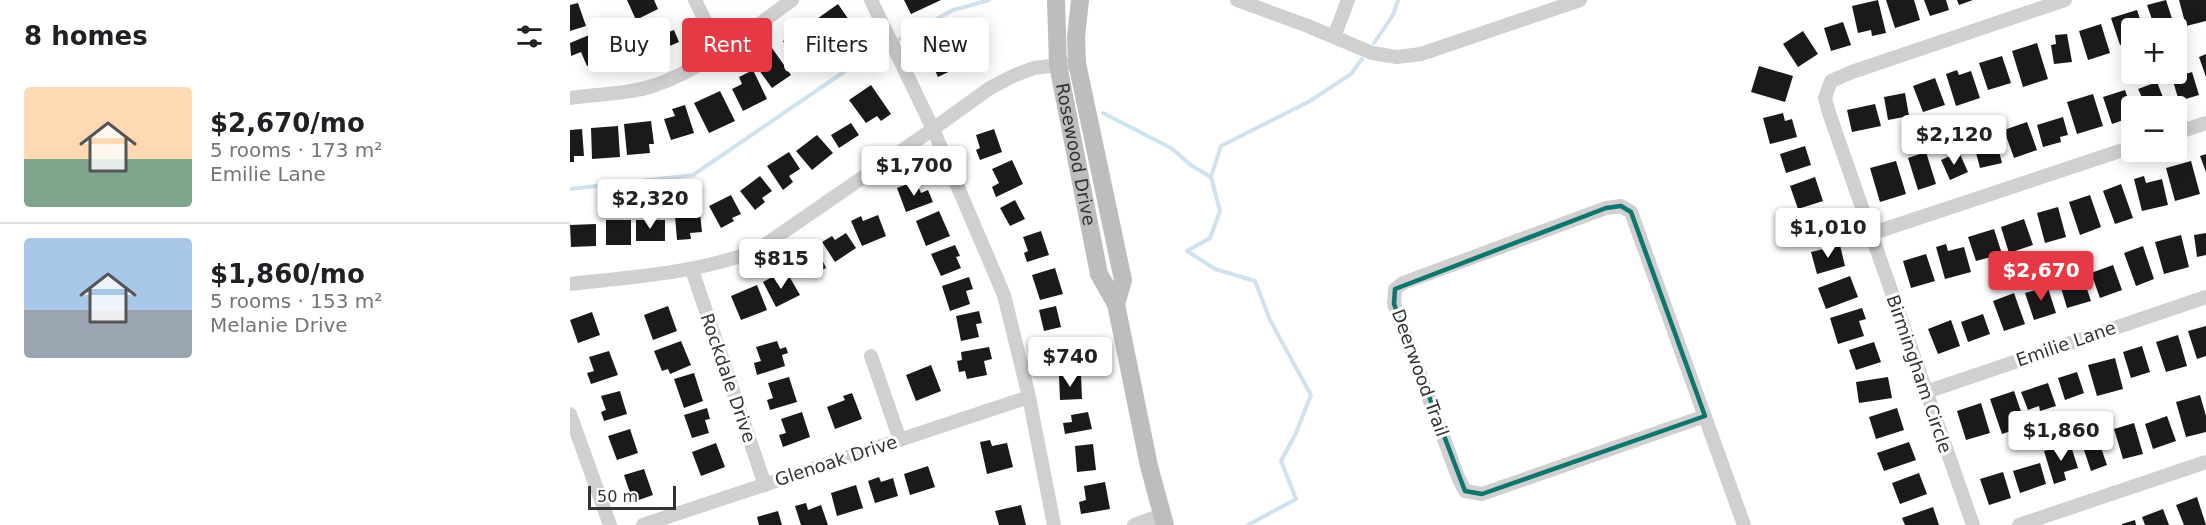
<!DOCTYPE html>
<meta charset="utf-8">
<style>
:root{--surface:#fff;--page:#f6f6f6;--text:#202124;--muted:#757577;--line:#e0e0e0;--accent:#e63946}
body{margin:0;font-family:"DejaVu Sans",sans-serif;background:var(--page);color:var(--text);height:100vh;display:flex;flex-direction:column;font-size:22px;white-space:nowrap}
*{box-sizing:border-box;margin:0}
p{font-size:20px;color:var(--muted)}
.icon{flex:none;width:33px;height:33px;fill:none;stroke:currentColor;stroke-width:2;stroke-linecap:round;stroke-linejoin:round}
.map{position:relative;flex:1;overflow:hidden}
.panel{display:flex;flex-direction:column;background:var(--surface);width:570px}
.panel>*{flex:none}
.guide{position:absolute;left:18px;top:18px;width:570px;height:54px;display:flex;gap:12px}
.tools{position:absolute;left:1551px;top:18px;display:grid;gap:12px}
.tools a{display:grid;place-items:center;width:66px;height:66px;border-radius:6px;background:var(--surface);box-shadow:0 3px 15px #0003;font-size:30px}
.scale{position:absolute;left:18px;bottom:15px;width:88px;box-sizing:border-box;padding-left:6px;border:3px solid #333;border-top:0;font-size:16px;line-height:21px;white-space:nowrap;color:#333;-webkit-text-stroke:4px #fff;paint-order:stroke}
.price{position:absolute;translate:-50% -51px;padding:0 14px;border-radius:6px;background:#fff;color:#222;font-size:20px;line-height:39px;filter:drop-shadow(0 2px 3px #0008)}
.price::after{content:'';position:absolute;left:50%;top:36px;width:18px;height:14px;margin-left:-9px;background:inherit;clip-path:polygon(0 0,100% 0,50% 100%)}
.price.current{background:var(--accent);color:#fff}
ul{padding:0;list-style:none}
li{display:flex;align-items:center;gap:18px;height:150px;padding:0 24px}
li+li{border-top:2px solid var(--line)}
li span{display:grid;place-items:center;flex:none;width:168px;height:120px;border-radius:6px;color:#555}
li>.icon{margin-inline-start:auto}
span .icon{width:72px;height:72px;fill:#fffc;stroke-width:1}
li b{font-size:26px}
h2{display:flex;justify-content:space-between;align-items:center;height:72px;padding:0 24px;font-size:26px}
.chip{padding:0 21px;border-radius:6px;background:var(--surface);box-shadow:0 3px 15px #0003;font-size:21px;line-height:54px}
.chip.current{background:var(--accent);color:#fff}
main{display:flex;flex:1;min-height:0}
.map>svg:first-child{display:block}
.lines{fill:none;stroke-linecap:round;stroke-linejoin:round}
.stream{stroke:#cfe2ee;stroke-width:4}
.building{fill:#1a1a1a}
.street{stroke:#d0d0d0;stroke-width:14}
.secondary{stroke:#bdbdbd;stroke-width:18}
.marked{fill:none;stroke:#0f766e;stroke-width:4.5;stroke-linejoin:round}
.labels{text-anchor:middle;stroke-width:6;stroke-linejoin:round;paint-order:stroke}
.street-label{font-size:18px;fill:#333;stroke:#fff}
</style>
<main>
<section class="panel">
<h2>8 homes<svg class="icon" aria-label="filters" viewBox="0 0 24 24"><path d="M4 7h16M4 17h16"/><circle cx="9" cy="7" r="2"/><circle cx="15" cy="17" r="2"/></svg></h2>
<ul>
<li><span style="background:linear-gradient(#ffd9b3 60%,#7fa58c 0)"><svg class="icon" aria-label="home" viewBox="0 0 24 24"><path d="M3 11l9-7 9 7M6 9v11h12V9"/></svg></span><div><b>$2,670/mo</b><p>5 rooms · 173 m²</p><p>Emilie Lane</p></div></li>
<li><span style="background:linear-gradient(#a9c7e8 60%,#9aa5b1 0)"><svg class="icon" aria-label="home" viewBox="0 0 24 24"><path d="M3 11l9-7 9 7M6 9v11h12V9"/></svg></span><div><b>$1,860/mo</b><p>5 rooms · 153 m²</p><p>Melanie Drive</p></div></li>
</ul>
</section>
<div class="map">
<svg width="1636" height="525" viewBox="0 0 1636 525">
<rect width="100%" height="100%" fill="#fff"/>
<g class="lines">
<!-- stream -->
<path class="stream" d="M330,39L383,10L419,0
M804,43L823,15L828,0
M533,113L601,148L622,166L641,177L650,211L640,238L617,251L645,269L685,281L700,320L741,395L726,433L711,461L726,499L678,525
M641,177L651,146L740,101L781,74L792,59
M0,189L123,175L300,54L313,47"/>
</g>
<!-- building -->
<path class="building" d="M57,0H84L88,9L66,20Z
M334,0H371L341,14Z
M1308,0L1316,33L1302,36L1301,30L1288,33L1282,6Z
M1316,0H1344L1350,20L1325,28Z
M1354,0H1376L1379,10L1360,16Z
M1387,0H1403L1389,5Z
M1596,0L1605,28H1585L1577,5Z
M1609,0H1636V21L1616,26Z
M8,3L16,26L0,31V5Z
M268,4L286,30L262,46L244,21Z
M1567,10L1573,28H1562V41L1550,45L1541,18Z
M90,18L96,33L104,30L109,42L81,54L70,27Z
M1273,22L1281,45L1261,51L1254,28Z
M1531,24L1540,53L1518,60L1509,31Z
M233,28L248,53L228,65L213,41Z
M1233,31L1248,54L1228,67L1213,44Z
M24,33L35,59L17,66L11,52L1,56L0,43Z
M1497,34L1502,62L1484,64L1481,45L1486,44L1485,35Z
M383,39L395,64L368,77L363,66L370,63L363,48Z
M1467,43L1478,79L1453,87L1442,51Z
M202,48L221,75L202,88L183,62Z
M1636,54V77L1629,57Z
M1432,56L1441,83L1418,90L1409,63Z
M1189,66L1223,76L1215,102L1181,92Z
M183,70L197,99L173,111L162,89L172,84L169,77Z
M1387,70L1389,75L1401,71L1410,98L1386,106L1376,74Z
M1622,72L1629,95L1609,101L1602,78Z
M1365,78L1375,105L1353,112L1343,86Z
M1587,82L1596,105L1576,106L1568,89Z
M301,85L321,114L311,121L307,116L296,123L279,100Z
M1555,90L1562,110V117L1542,124L1533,97Z
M150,91L165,121L139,133L124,103Z
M1335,93L1339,116L1318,120L1314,97Z
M1523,94L1533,126L1507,134L1497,102Z
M1305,104L1311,126L1282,132L1277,110Z
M115,105L124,133L101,140L94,119L105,116L102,109Z
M1213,113L1215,121L1222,119L1227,137L1200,144L1193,118Z
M1493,117L1498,135L1490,137L1491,142L1473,147L1467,125Z
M81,121L84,144H79L80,153L57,155L54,124Z
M1457,122L1467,150L1444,158L1434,130Z
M281,123L289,135L269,148L261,135Z
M48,126L50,157L22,159L21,128Z
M12,129L14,156H4V162H0V130Z
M424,129L432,152L410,160L406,150L410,148L406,135Z
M1424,132L1432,163L1410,168L1402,137Z
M247,135L263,153L242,170L226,151Z
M1235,146L1241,165L1216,173L1210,154Z
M219,152L230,169L219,176L223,182L213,190L197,166Z
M1356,152L1366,184L1348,190L1338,158Z
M1389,152L1398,172L1380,180L1371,160Z
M1636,154V172L1630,156Z
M442,160L453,184L426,197L422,187L429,183L422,169Z
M1326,161L1336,194L1310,202L1300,168Z
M1621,161L1630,194L1605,201L1596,168Z
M190,176L202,191L192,198L195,202L185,210L170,191Z
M1574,176L1576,183L1592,179L1598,205L1572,211L1564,179Z
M1245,177L1253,201L1228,209L1220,186Z
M346,181L351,193L358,190L363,202L336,212L327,188Z
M1551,184L1563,218L1545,224L1533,191Z
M161,195L171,214L162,218L164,221L151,228L139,206Z
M1520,195L1531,227L1510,235L1499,202Z
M445,200L455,219L440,226L430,208Z
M1488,207L1496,237L1475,243L1467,213Z
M1254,209L1263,236L1239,243L1230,217Z
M369,211L380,236L356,246L346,221Z
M130,213L132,232L120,233L121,239L107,240L105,216Z
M308,215L316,236L292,246L281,221L291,216L293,221Z
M1454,219L1463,245L1439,253L1431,227Z
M36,220H61V245H36Z
M66,220H95V241H66Z
M26,224V246L1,247L0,225Z
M1424,229L1432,254L1406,261L1398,237Z
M471,231L479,255L457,262L454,253L458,251L453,237Z
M276,233L286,248L265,262L252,242L262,236L265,240Z
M1636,233V255L1627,257L1624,235Z
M1611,235L1619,267L1594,274L1585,242Z
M1376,244L1378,251L1394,247L1401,272L1375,279L1366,247Z
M385,245L390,256L386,257L391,268L371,276L361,254Z
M1270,245L1275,266L1247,274L1241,252Z
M1573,246L1584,279L1566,286L1554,253Z
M247,248L256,268L236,277L230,263L238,260L235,253Z
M1356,254L1365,281L1341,288L1333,261Z
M1543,265L1552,290L1530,298L1521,273Z
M485,268L493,294L470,300L462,275Z
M1512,274L1521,301L1497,308L1489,281Z
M204,276L207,283L219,276L230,295L206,307L193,282Z
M1280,276L1288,297L1256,309L1248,288Z
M399,277L403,289L396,291L400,304L380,311L372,286Z
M1476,282L1486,313L1464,320L1455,293L1469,289L1468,285Z
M187,285L197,310L171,320L161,296Z
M1444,293L1455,324L1434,331L1423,301Z
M98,306L107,331L83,340L74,315Z
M486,306L491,327L474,331L469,310Z
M1292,308L1296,319L1289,321L1294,336L1268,344L1260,318Z
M409,311L412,323L406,324L409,337L391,341L386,316Z
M22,312L30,335L8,343L0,320Z
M1413,314L1420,334L1398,342L1391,322Z
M1381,320L1390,346L1368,354L1358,329Z
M1636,326V356L1627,359L1618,331Z
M1608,335L1617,366L1596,372L1586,342Z
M502,340L508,366L483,372L480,359L488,358L485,344Z
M111,341L121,365L100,374L98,369L92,371L84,351Z
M207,341L210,349L216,347L218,353L212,355L215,366L187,375L184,363L191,361L186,347Z
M1304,342L1311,362L1286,370L1279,350Z
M1572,346L1580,372L1561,378L1553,352Z
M419,347L422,359L414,361L417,375L397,379L395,371L389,372L387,361L392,360L391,352Z
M39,351L48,375L21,384L17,373L24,371L19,357Z
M1545,358L1553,389L1527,396L1518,365Z
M361,365L371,391L346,401L336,375Z
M1507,372L1514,393L1495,400L1488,378Z
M124,373L133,401L114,408L104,379Z
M511,375L512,399L490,400L489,376Z
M219,377L227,402L200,410L197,400L203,398L198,383Z
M1318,377L1322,398L1289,403L1286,382Z
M1478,383L1486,406L1470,411L1469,406L1458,410L1451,392Z
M50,391L57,414L34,421L31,412L36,410L31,396Z
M1444,391L1456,426L1432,434L1420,399Z
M282,393L292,419L265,429L257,407L275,400L273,396Z
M1630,395L1636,416V432L1616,437L1606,402Z
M1411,403L1420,433L1396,440L1387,411Z
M137,408L140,419L135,420L139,433L122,438L114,415Z
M1327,408L1334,430L1306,439L1299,417Z
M232,412L240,437L213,447L209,435L216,433L211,419Z
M518,412L522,429L495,434L493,423L502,422L501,415Z
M1597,416L1606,441L1583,449L1575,424Z
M1564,423L1573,454L1553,459L1544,429Z
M60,429L68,453L47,460L38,436Z
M1528,439L1537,465L1521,471L1512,444Z
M420,440L422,446L437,443L443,467L417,474L410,442Z
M1339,442L1346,460L1314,471L1307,453Z
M146,443L155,467L131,476L122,452Z
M1500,443L1508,468L1494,472L1496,480L1484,484L1474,451Z
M523,444L526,470L507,472L505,446Z
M1470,463L1476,484L1450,493L1443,471Z
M358,466L365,487L340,495L334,474Z
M74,469L83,495L63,502L54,475Z
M1433,472L1441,498L1419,505L1410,479Z
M1349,473L1357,494L1330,504L1322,483Z
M309,477L311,482L323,478L328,496L305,503L298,481Z
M535,482L540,509L511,514L509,502L516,500L514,486Z
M286,485L293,508L267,516L261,493Z
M1627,497L1636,525H1614L1606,505Z
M236,503L238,510L251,505L258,525H231L225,506Z
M451,505L456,525H429L425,511Z
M1363,507L1369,525H1335L1332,518Z
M1593,509L1599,525H1575L1572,517Z
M208,511L212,525H189L187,517Z
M1565,520L1566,525H1552V524Z"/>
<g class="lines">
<!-- street -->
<path class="street" d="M125,0L150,52
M301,0L363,129L434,295L459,397L484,525
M667,0L738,26L802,53L827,57L851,54L1010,0
M764,37L778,0
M0,98C28,94 59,94 86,85C136,67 179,31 222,0
M1606,133L1636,123
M1300,234L1562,147
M122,270L195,485
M0,284C64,277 126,273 186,251L363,129L420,88L443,76L464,68L496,64
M301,356L330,440
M1356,392L1636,297
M0,414L40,525
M1135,416L912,494L895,491L888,477L824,304L825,289L833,283L1036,208L1051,206L1061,212L1174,525
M73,525L459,397
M564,525L591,515
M1403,525L1259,113L1255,98L1261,81L1282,72L1495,0
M1449,525L1636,462"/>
<!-- secondary -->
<g class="secondary">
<path id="s1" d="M486,0L488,65L529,274L546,304L579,466L595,525"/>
<path d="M510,0L506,37L507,63L553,280L546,304"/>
</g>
</g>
<!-- marked area -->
<path class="marked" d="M1051,206L1061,212L1135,416L912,494L895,491L824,304L825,289L1036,208Z"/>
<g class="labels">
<!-- street labels -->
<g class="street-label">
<text dy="6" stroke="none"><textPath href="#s1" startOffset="156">Rosewood Drive</textPath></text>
<text transform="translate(1496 344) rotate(-19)" y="6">Emilie Lane</text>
<text transform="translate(850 373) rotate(70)" y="6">Deerwood Trail</text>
<text transform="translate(1349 374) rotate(71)" y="6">Birmingham Circle</text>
<text transform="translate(158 378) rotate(71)" y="6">Rockdale Drive</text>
<text transform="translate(266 461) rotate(-18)" y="6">Glenoak Drive</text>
</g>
</g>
</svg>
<div class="tools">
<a>+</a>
<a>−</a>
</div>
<div class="scale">50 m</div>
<b class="price" style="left:1384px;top:166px">$2,120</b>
<b class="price" style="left:344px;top:197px">$1,700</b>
<b class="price" style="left:80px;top:230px">$2,320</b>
<b class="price" style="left:1258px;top:259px">$1,010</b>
<b class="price" style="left:211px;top:290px">$815</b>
<b class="price current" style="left:1471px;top:302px">$2,670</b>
<b class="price" style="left:500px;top:388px">$740</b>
<b class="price" style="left:1491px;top:462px">$1,860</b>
<div class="guide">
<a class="chip">Buy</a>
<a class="chip current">Rent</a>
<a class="chip">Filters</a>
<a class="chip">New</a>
</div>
</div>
</main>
